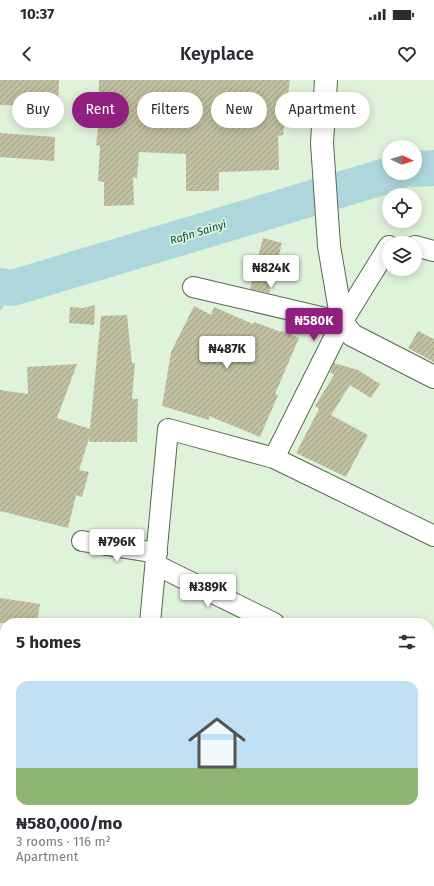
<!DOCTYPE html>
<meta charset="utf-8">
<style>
:root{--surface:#fff;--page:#f7f7f7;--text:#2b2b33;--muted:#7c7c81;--accent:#901f80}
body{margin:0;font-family:"Fira Sans",sans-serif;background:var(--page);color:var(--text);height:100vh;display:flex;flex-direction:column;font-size:15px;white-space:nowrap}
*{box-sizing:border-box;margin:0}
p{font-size:13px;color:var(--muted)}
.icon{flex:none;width:22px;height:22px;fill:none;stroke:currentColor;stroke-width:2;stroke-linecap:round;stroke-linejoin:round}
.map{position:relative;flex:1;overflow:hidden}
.sheet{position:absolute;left:0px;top:538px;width:434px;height:268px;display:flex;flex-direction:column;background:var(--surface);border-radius:16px 16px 0 0;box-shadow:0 2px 10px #0003}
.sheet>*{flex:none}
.guide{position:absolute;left:12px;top:12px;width:410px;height:36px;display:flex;gap:8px}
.needle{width:26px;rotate:93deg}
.fabs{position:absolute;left:382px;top:60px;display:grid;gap:8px}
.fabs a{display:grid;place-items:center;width:40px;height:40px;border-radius:50%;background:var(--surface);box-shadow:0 2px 10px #0003;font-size:20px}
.price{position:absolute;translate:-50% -34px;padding:0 9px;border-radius:4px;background:#fff;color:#222;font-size:13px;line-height:26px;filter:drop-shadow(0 1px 2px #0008)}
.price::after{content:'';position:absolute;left:50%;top:24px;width:12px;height:9px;margin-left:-6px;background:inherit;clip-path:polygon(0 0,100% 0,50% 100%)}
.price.selected{background:var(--accent);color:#fff}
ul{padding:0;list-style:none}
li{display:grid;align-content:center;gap:8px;height:212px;padding:0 16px}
li span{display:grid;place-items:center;height:124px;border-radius:12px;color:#555}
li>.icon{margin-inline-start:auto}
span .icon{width:72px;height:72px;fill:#fffc;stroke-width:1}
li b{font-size:17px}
h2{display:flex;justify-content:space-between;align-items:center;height:48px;padding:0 16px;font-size:17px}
.chip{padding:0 14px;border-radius:18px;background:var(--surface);box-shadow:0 2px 10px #0003;font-size:14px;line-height:36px}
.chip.selected{background:var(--accent);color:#fff}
.status{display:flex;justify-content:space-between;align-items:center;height:28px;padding:0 20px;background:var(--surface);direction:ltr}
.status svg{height:11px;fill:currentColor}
header{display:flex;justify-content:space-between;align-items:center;height:52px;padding:0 16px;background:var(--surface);font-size:18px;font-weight:600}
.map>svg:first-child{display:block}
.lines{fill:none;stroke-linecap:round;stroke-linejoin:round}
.stream{stroke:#aed7dc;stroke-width:6}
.river{stroke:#aed7dc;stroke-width:36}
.building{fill:url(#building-hatch)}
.minor-casing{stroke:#596854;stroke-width:22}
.tertiary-casing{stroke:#596854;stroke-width:24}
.minor{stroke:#fff;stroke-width:20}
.tertiary{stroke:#fff;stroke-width:22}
.labels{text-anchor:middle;stroke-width:3.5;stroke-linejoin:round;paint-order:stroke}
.water-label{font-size:11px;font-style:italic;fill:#08474d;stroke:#dff2da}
</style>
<div class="status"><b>10:37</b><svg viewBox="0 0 49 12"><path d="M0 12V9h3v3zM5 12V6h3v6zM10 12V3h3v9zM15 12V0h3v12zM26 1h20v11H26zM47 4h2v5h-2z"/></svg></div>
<header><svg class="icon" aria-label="back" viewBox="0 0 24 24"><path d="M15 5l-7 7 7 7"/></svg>Keyplace<svg class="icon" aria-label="heart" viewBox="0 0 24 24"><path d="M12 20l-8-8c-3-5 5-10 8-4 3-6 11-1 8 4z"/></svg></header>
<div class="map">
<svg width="434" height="806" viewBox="0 0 434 806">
<defs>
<pattern id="building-hatch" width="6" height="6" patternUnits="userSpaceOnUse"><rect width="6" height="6" fill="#c1c0a0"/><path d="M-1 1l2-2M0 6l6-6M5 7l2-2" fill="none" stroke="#9d9d83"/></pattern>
</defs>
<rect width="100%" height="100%" fill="#dff2da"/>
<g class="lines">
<!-- stream -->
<path class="stream" d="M0,227L12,208"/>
<!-- river -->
<path class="river" d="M415,89L434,88
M0,206L12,208L396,93"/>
</g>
<!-- building -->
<path class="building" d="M0,0H59L58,26L0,25Z
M99,0H290L283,55L278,56L279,90L219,92V111H186V74L139,72L137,98L133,97L134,125L104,126V102L98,101L100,66L96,65L98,49Z
M0,53L55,57L54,81L0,77Z
M263,158L282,163L269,213L250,209Z
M95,225L94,245L69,243L70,227L83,228Z
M194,226L211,235L214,227L253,244L254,242L281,252L282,251L299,258L275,314L278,315L260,357L209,336V340L162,326L171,272Z
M127,235L132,283H135L132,319H138L137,362H89L90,355L79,390L89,392L82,417L76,415L68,448L0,431V310L28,314L27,287L77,284L57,338L90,349L101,236Z
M418,251L434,259V282L408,268Z
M334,283L358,290L380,304L371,318L350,305L331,335L368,355L346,397L296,373L319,329L315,326L334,295L330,292Z
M0,518L40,524L37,543H0Z"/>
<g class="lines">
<defs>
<path id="minor" d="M415,166L434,171
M193,207L342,242
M274,378L342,242L389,166
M82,461L157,473
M156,485L274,543
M150,543L168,349L274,378L434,456
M0,571L5,574
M429,619L434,621
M429,783L434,785
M156,801L166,806
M92,806L94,801"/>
<path id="tertiary" d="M326,0L322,63L329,166L342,242L352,255L434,297"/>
</defs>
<!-- minor casing -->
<use href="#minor" class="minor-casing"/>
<!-- tertiary casing -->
<use href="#tertiary" class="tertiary-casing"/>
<!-- minor -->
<use href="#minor" class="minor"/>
<!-- tertiary -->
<use href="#tertiary" class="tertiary"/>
</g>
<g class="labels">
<!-- water labels -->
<g class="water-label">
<text transform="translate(198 152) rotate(-17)" y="4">Rafin Sainyi</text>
</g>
</g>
</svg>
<div class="fabs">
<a><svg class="needle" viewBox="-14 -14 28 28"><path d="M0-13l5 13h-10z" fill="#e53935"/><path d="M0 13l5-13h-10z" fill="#7c7c81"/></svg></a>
<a><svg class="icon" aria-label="locate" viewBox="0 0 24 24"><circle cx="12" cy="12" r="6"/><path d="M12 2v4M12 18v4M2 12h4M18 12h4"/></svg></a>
<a><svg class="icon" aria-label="layers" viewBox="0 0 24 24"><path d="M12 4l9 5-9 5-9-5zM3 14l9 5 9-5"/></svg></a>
</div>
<b class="price" style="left:271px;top:209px">₦824K</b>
<b class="price selected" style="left:314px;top:262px">₦580K</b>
<b class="price" style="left:227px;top:290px">₦487K</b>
<b class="price" style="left:117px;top:483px">₦796K</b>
<b class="price" style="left:208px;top:528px">₦389K</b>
<div class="guide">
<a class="chip">Buy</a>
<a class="chip selected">Rent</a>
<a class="chip">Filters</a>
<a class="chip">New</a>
<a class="chip">Apartment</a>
</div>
<section class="sheet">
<h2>5 homes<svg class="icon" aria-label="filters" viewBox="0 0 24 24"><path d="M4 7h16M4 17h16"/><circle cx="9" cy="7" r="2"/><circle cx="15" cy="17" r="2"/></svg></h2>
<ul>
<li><span style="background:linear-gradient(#bfe0f5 70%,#8fb573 0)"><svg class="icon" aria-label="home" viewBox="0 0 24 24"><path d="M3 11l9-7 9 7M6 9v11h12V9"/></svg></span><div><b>₦580,000/mo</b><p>3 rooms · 116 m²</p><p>Apartment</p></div></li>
</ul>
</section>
</div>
